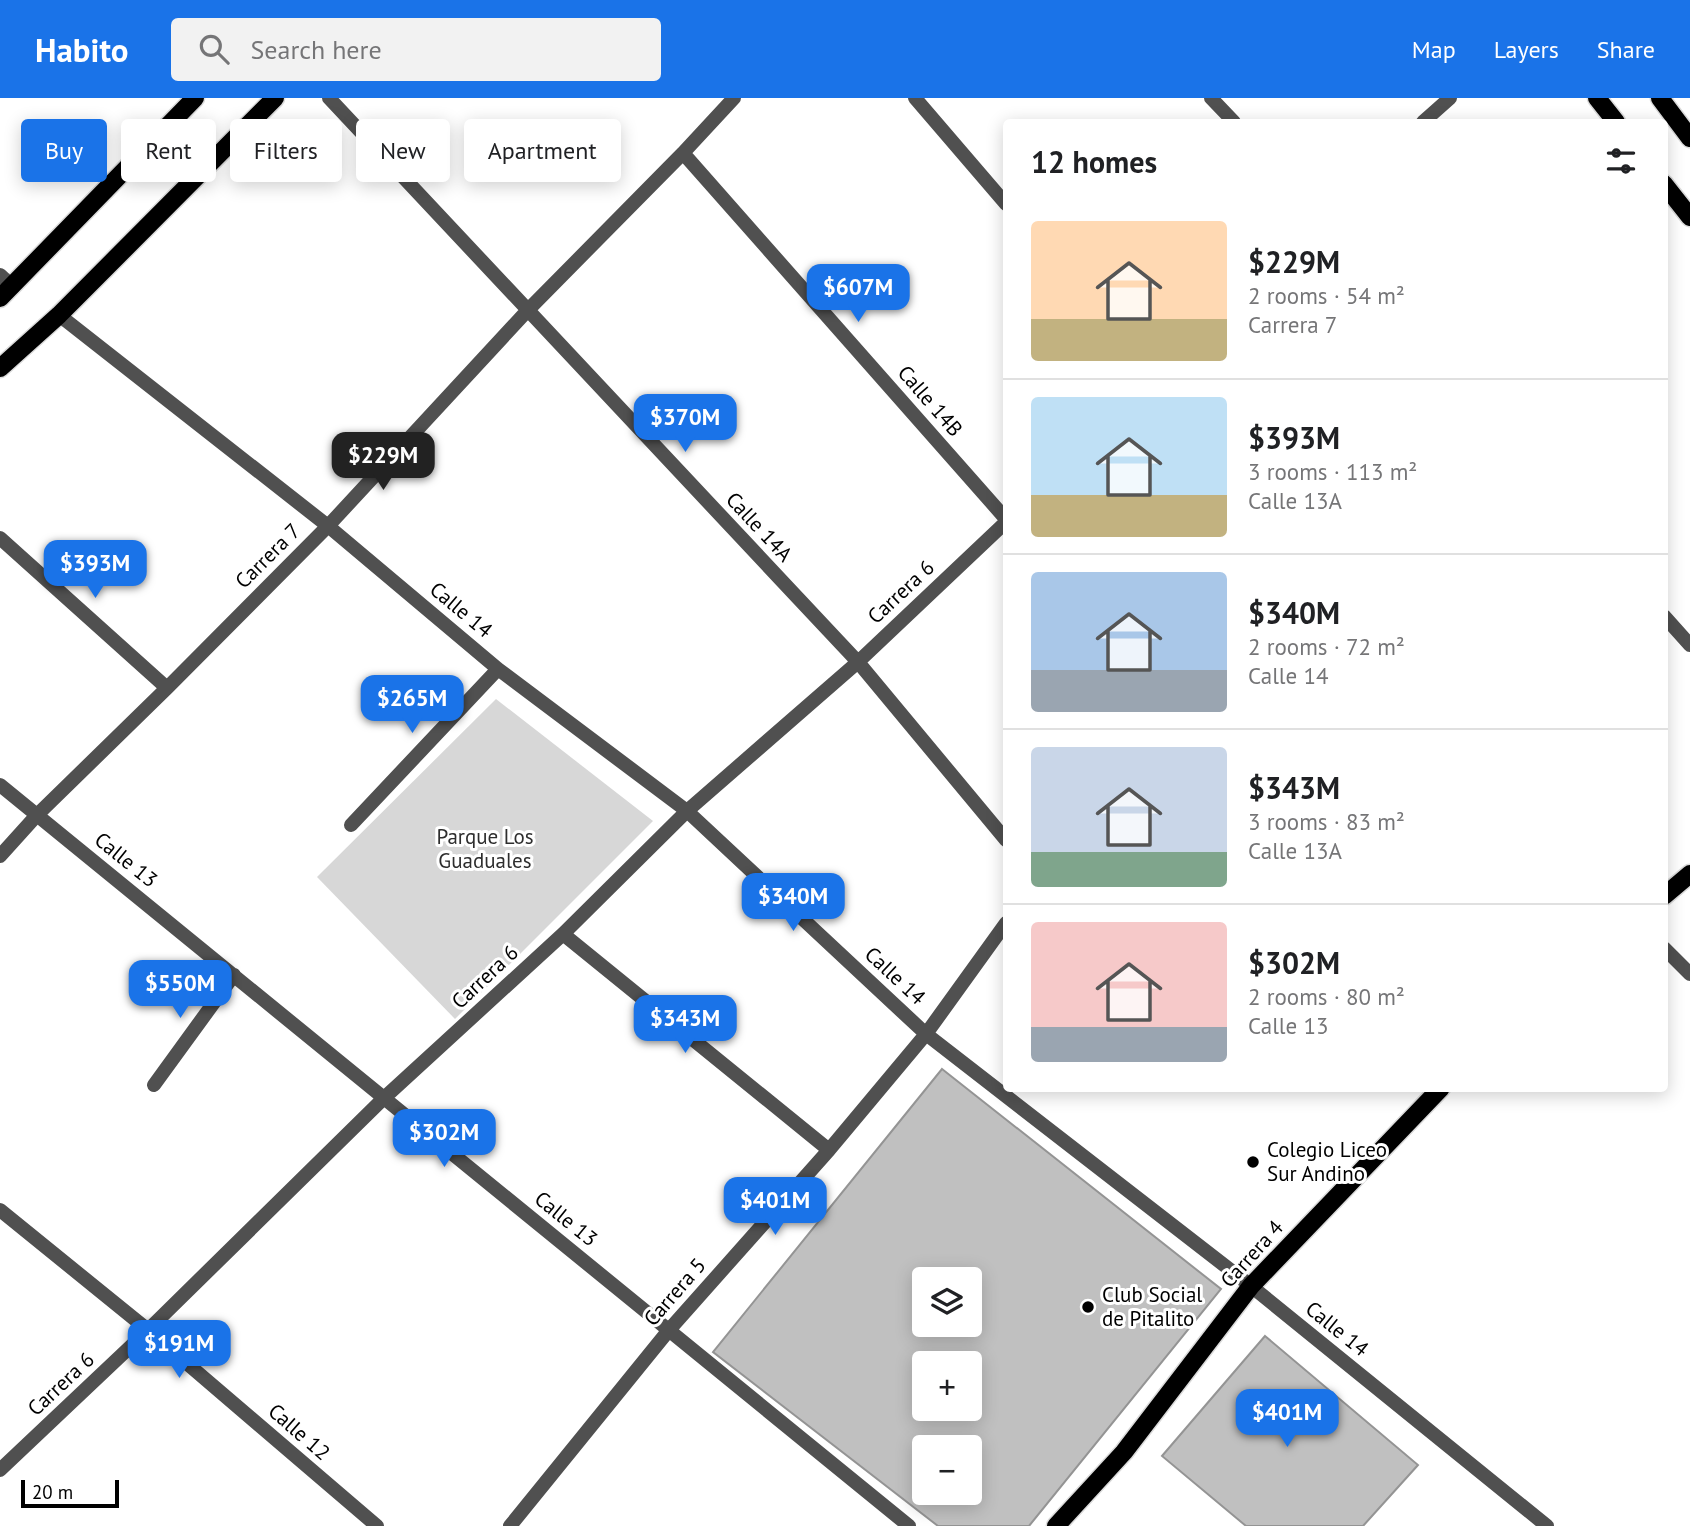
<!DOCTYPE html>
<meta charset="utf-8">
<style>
:root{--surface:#fff;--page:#f2f2f2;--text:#202124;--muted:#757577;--line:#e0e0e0;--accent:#1a73e8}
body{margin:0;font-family:"PT Sans",sans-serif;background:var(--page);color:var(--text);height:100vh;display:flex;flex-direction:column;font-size:26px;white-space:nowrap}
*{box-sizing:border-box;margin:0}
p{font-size:23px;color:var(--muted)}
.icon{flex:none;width:38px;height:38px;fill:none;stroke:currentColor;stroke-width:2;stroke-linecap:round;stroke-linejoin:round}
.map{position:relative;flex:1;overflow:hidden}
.drawer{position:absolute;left:1003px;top:21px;width:665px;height:973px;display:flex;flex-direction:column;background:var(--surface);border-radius:7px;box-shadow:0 4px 18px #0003}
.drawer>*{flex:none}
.banner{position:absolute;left:21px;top:21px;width:665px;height:63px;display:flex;gap:14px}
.fabs{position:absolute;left:912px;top:1169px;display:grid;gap:14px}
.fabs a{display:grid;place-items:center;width:70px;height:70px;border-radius:7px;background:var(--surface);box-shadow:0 4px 18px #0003;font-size:35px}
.scale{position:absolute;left:21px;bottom:18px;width:98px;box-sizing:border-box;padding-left:7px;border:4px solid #000;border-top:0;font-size:19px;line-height:24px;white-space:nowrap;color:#000;-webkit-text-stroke:5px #fff;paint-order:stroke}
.price{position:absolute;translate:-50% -60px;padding:0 16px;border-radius:14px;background:var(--accent);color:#fff;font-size:23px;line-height:46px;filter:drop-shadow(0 2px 4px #0008)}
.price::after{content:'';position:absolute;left:50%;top:42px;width:21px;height:16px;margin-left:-10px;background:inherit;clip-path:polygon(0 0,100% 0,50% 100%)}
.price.active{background:#222;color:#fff}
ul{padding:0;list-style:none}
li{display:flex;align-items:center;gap:21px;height:175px;padding:0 28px}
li+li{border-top:2px solid var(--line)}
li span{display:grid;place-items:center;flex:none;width:196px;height:140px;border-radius:7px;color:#555}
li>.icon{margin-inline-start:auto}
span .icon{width:84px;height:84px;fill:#fffc;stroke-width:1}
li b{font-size:30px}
h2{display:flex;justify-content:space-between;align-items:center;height:84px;padding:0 28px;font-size:30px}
.pill{padding:0 24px;border-radius:7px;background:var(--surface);box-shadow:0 4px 18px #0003;font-size:24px;line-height:63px}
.pill.active{background:var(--accent);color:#fff}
header{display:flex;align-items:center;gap:42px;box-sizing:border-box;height:98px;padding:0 35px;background:var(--accent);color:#fff}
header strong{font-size:33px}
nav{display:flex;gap:38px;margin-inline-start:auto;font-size:24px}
.search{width:490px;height:63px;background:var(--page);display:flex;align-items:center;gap:18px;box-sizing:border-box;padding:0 24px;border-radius:7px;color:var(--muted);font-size:26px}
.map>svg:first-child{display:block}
.green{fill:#d7d7d7}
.building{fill:#c0c0c0;stroke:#949494;stroke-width:2;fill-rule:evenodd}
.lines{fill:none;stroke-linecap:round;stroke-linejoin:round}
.primary-casing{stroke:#dbdbdb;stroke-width:21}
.minor{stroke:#505050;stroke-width:14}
.primary{stroke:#000;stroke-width:18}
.poi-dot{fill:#000;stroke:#fff;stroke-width:2.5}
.labels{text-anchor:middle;stroke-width:6;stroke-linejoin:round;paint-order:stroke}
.street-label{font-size:21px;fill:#000;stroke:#fff}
.park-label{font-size:21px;fill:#2e2e2e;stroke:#fff}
.poi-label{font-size:21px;fill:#000;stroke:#fff;text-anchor:start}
</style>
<header>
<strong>Habito</strong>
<div class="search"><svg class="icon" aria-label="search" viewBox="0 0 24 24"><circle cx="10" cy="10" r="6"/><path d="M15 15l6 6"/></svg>Search here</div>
<nav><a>Map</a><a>Layers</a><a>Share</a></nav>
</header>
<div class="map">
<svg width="1690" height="1428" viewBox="0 0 1690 1428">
<rect width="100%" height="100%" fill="#fff"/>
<!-- green -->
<path class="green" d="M496,601L653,723L455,921L317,779Z"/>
<!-- building -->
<path class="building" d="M942,971L1221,1191L1029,1428H938L713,1254ZM924,1181H970V1227H924ZM924,1265H970V1311H924ZM924,1349H970V1395H924Z
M1265,1238L1418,1367L1363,1428H1246L1162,1358Z"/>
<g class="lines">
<defs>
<path id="primary" d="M1597,0L1616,24
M1660,0L1690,40
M1664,86L1690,119
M0,200L195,0
M0,270L59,217L275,0
M1664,798L1690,776
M1056,1428L1124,1354L1251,1188L1441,990"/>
</defs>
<!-- primary casing -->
<use href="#primary" class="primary-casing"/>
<!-- minor -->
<path class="minor" d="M329,0L858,564L1006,742
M915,0L1006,106
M1211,0L1234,24
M1423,24L1450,0
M683,55L1006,421
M0,177L13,189
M59,217L328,428L498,571L687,713L926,936L1251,1188L1547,1428
M0,440L167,590
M1664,518L1690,547
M0,687L909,1428
M351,727L498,571
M0,758L37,717L167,590L328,428L527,213L683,55L734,0
M563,836L829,1052
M1664,850L1690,876
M154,987L234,877
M0,1112L148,1232L377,1428
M0,1372L148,1232L384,1000L563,836L687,713L858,564L1006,424
M510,1428L669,1232L829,1052L926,936L1006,825"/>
<!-- primary -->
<use href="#primary" class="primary"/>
</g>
<!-- markers -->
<g class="poi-dot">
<circle cx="1253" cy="1064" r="7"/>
<circle cx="1088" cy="1209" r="7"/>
</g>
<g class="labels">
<!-- street labels -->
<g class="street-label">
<text transform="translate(930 303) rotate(49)" y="7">Calle 14B</text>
<text transform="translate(759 429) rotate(47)" y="7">Calle 14A</text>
<text transform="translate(268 458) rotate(-45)" y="7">Carrera 7</text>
<text transform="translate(901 494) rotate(-43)" y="7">Carrera 6</text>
<text transform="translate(461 512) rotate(40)" y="7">Calle 14</text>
<text transform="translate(126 762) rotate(39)" y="7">Calle 13</text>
<text transform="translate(895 878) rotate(43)" y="7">Calle 14</text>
<text transform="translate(485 879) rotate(-43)" y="7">Carrera 6</text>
<text transform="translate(566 1121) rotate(39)" y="7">Calle 13</text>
<text transform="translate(1252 1156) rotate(-48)" y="7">Carrera 4</text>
<text transform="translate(675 1194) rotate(-49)" y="7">Carrera 5</text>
<text transform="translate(1337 1231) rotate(39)" y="7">Calle 14</text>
<text transform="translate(61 1286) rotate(-43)" y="7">Carrera 6</text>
<text transform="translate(299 1334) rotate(41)" y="7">Calle 12</text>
</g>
<!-- park labels -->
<g class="park-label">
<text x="485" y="746">Parque Los<tspan x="485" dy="24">Guaduales</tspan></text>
</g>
<!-- poi labels -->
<g class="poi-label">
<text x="1267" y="1059">Colegio Liceo<tspan x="1267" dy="24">Sur Andino</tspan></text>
<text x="1102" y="1204">Club Social<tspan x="1102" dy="24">de Pitalito</tspan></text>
</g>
</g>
</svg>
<div class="fabs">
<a><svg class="icon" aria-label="layers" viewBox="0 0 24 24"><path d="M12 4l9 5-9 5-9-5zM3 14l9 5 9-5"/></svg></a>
<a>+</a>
<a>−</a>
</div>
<div class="scale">20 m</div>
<b class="price" style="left:858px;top:226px">$607M</b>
<b class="price" style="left:685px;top:356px">$370M</b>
<b class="price active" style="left:383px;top:394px">$229M</b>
<b class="price" style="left:95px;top:502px">$393M</b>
<b class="price" style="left:412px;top:637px">$265M</b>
<b class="price" style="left:793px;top:835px">$340M</b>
<b class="price" style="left:180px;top:922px">$550M</b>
<b class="price" style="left:685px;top:957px">$343M</b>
<b class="price" style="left:444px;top:1071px">$302M</b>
<b class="price" style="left:775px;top:1139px">$401M</b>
<b class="price" style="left:179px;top:1282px">$191M</b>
<b class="price" style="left:1287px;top:1351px">$401M</b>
<div class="banner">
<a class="pill active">Buy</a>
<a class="pill">Rent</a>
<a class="pill">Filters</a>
<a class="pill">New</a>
<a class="pill">Apartment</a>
</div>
<section class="drawer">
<h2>12 homes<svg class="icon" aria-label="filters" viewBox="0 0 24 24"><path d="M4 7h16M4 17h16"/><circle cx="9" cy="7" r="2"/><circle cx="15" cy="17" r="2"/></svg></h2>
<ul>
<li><span style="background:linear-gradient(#ffd9b3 70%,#c2b280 0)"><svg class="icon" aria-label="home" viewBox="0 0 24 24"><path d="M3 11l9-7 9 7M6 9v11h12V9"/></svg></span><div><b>$229M</b><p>2 rooms · 54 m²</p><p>Carrera 7</p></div></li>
<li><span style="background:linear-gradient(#bfe0f5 70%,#c2b280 0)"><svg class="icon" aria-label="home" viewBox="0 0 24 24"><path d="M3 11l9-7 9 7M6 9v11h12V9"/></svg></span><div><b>$393M</b><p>3 rooms · 113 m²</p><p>Calle 13A</p></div></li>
<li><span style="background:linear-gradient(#a9c7e8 70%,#9aa5b1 0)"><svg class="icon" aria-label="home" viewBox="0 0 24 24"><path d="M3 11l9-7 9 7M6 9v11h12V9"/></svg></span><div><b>$340M</b><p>2 rooms · 72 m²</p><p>Calle 14</p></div></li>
<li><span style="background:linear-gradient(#c9d6e8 75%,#7fa58c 0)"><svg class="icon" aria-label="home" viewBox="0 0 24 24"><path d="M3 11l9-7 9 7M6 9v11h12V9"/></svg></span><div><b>$343M</b><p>3 rooms · 83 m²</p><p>Calle 13A</p></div></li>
<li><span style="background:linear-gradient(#f6c9c9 75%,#9aa5b1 0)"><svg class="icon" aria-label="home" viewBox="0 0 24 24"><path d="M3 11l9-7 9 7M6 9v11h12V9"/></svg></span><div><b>$302M</b><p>2 rooms · 80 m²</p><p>Calle 13</p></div></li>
</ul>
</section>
</div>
